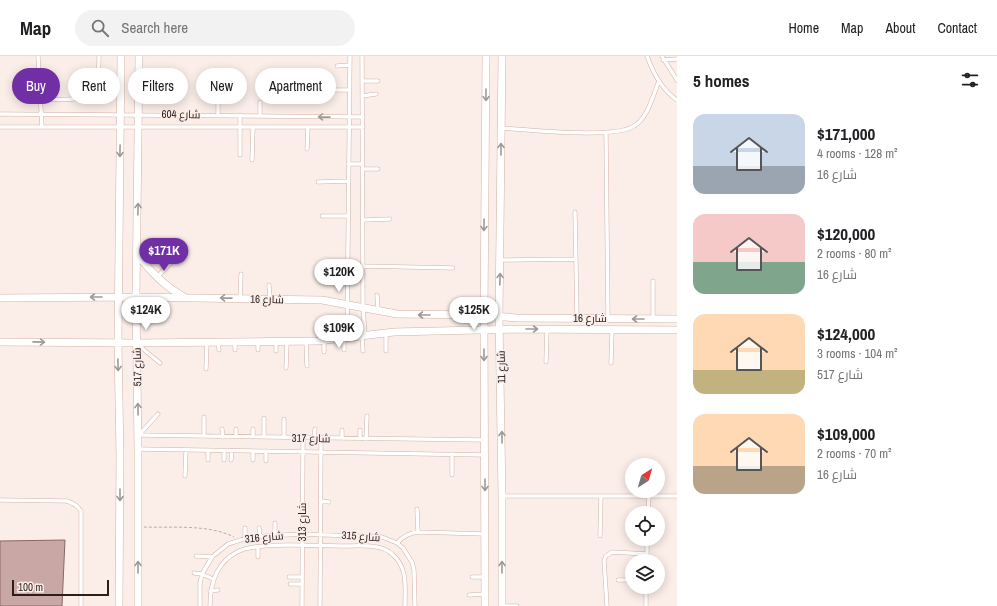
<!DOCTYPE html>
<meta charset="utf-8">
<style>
:root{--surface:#fff;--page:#f2f2f2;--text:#202124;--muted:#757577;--line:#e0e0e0;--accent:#702fa4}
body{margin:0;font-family:"Archivo Narrow",Cairo,sans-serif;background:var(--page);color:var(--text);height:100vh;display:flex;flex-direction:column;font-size:15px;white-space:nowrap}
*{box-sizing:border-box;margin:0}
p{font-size:13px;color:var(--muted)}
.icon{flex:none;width:22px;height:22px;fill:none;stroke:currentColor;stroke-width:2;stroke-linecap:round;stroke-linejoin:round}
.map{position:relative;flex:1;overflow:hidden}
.panel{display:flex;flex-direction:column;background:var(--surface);width:320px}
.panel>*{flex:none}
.guide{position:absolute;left:12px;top:12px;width:380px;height:36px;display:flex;gap:8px}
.needle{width:26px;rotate:37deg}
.fabs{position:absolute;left:625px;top:402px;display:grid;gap:8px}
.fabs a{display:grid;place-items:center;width:40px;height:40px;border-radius:50%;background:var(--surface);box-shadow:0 2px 10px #0003;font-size:20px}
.scale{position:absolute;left:12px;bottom:10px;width:97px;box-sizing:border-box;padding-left:4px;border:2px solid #2a1f1a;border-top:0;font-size:11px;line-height:14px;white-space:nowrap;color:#2a1f1a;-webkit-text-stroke:3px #fbeee9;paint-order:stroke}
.price{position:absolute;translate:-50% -34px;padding:0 9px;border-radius:14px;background:#fff;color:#222;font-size:13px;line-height:26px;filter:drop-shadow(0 1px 2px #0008)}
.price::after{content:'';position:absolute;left:50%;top:24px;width:12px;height:9px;margin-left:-6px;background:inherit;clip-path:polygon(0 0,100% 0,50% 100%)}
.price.selected{background:var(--accent);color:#fff}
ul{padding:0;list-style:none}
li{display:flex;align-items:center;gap:12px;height:100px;padding:0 16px}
li span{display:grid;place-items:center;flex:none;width:112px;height:80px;border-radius:12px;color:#555}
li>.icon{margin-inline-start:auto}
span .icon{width:48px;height:48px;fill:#fffc;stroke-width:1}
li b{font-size:17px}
h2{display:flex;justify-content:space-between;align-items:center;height:48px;padding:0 16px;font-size:17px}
.chip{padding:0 14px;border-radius:18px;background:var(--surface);box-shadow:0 2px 10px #0003;font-size:14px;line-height:36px}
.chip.selected{background:var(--accent);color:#fff}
header{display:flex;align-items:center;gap:24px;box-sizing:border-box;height:56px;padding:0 20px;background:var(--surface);border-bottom:1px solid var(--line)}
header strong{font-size:19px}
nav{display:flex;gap:22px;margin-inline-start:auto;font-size:14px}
.search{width:280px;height:36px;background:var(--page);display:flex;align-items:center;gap:10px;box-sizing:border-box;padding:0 14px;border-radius:22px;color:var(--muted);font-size:15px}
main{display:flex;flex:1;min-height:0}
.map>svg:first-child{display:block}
.building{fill:#c9a7a5;stroke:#876866}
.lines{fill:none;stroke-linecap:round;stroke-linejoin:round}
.service-casing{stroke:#d1b1a5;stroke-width:4.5}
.minor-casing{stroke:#d1b1a5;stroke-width:8}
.path{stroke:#baada8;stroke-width:1;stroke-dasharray:3 2;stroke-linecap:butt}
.service{stroke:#fff;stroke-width:3.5}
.minor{stroke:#fff;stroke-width:7}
.oneway{stroke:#9f9a98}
.labels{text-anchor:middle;stroke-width:3;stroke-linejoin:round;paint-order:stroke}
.street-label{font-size:11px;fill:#2a1f1a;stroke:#fbeee9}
</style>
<header>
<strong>Map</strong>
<div class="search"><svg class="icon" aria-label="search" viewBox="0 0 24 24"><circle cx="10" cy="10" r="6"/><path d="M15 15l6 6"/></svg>Search here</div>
<nav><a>Home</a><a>Map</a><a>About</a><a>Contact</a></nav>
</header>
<main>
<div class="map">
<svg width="677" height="550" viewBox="0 0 677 550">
<rect width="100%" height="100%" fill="#fbeee9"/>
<!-- building -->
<path class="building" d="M65,484L62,550H0V485Z"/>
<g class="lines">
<defs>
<path id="service" d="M38,0L42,71
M362,0L363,251L365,279
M647,0C653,17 662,34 677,44
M662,0L677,24
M663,4L677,3
M337,10L349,9
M362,25H378
M334,34H349
M362,40L376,38
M41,43C59,43 92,49 97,25C99,17 99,8 99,0
M260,46V59
M0,58L363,61
M218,59V48
M0,71H363
M501,72C527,74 615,83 634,70C648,62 653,39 659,25
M606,77L608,263
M307,93L308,71
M240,99V59
M252,104L253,72
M348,108H363
M363,113H378
M318,126L348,125
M575,156L577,262
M322,160H348
M363,164L390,163
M501,204L576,203
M363,210L453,212
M334,217L348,218
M157,221L170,208
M653,225V263
M269,229L270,243
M377,239L378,254
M240,243L241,218
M362,281L363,295
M344,283V294
M347,283L350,0
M306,285L307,310
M324,285V296
M218,286L219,294
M258,286V294
M137,288L160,307
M235,294V286
M276,295V286
M386,295V277
M546,306L547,273
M611,307L612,274
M286,312L287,286
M206,313L207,286
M204,361V380
M222,373L223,381
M236,373V381
M253,373V381
M342,374V382
M360,374V382
M138,379L485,384
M139,379L158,358
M264,381V362
M284,381V363
M314,382L315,373
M366,383L367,360
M138,393L485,399
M253,395V404
M266,395V405
M208,404V394
M224,404V395
M231,404L232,395
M452,419V398
M185,420L186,394
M502,440H677
M0,444L67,445C73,447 77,449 81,455V550
M320,445L329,446
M417,453L418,476
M648,457L649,440
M275,467V479
M245,472V482
M259,472L260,480
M600,480L601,440
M397,487C403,480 409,477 418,476L484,478
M258,491V501
M196,500L212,501
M647,505V483
M194,517L202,518L213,523
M289,521H302
M472,521H485
M618,524H632
M290,528H302
M210,535L218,534
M469,539L485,538
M200,550V527L202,518L212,501L228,488L250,481L302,478L382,481L397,487L403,492L412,506L414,514L415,550
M210,550C210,528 216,507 237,496C258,485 318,490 343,490C354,490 366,489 377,491C383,492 389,495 393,499C408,512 405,532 405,550
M302,550L303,382
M320,550L321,382
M502,550H517
M607,550L604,504L606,500L612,496L647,498
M646,550V531"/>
<path id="minor" d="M502,0L499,261L502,440V550
M137,197C150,216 164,230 184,241
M0,242L136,241L322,244L397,258L484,259L517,262L677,263
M0,286L137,287L318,285L394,276L517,273L677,274
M119,550L120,400L118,287L121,0
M138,550V393L136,241L139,0
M485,550L484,259L486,0"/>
</defs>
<!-- service casing -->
<use href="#service" class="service-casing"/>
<!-- minor casing -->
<use href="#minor" class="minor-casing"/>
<!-- path -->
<path class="path" d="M144,471C173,472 208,468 234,481"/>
<!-- service -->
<use href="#service" class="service"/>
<!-- minor -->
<use href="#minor" class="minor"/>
</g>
<!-- one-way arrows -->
<defs><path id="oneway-shaft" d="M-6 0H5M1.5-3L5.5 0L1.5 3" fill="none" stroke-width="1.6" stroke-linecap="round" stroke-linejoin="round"/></defs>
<g class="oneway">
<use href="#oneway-shaft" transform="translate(486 39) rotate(90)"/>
<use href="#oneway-shaft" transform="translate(324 61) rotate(-179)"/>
<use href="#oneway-shaft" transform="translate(501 93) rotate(-90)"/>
<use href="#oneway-shaft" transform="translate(120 95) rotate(91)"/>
<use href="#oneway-shaft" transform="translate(138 153) rotate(-89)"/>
<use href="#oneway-shaft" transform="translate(484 169) rotate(91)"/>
<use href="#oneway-shaft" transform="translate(500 223) rotate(-88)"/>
<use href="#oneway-shaft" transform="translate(96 241) rotate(180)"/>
<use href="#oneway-shaft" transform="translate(226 242) rotate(-179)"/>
<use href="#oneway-shaft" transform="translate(424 259) rotate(-180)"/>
<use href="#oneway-shaft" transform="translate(638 263) rotate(-180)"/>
<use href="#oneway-shaft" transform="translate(532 273)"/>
<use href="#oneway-shaft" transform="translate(39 286) rotate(1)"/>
<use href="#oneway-shaft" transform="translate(484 299) rotate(90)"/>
<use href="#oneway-shaft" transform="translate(118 309) rotate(89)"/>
<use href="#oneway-shaft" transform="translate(138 353) rotate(-91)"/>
<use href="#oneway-shaft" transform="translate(502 381) rotate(-91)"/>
<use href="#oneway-shaft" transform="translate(485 429) rotate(90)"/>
<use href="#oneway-shaft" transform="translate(120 439) rotate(90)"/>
<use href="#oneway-shaft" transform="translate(138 511) rotate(-90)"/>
<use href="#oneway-shaft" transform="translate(502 511) rotate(-90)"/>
</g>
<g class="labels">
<!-- street labels -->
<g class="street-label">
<text transform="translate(181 58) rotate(1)" y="4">شارع 604</text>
<text transform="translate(267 243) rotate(1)" y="4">شارع 16</text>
<text x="590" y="266">شارع 16</text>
<text transform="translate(137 311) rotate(-91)" y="4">شارع 517</text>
<text transform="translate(501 311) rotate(-91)" y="4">شارع 11</text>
<text transform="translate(311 382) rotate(1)" y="4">شارع 317</text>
<text transform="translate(302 466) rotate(-90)" y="4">شارع 313</text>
<text transform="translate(361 480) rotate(4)" y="4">شارع 315</text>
<text transform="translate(264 481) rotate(-5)" y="4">شارع 316</text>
</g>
</g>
</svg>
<div class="fabs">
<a><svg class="needle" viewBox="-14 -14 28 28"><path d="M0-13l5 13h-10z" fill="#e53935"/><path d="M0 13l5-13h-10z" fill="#757577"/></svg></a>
<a><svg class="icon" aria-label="locate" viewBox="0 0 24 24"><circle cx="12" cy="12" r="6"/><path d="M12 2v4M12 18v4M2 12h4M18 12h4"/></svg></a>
<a><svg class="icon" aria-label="layers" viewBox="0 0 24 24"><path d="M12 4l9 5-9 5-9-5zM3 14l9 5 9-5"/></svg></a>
</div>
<div class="scale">100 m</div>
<b class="price selected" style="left:164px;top:216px">$171K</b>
<b class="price" style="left:339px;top:237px">$120K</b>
<b class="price" style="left:146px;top:275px">$124K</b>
<b class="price" style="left:474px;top:275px">$125K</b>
<b class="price" style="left:339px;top:293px">$109K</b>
<div class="guide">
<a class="chip selected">Buy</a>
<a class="chip">Rent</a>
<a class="chip">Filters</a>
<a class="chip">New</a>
<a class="chip">Apartment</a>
</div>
</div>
<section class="panel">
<h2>5 homes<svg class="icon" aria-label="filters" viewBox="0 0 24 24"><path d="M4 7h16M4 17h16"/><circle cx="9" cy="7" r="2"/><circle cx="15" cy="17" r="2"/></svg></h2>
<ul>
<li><span style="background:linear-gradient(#c9d6e8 65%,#9aa5b1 0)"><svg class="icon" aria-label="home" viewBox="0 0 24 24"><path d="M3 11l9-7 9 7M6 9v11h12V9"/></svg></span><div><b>$171,000</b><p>4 rooms · 128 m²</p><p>شارع 16</p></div></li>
<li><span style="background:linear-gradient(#f6c9c9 60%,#7fa58c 0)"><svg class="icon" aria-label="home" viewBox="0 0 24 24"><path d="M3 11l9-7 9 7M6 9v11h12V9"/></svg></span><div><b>$120,000</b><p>2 rooms · 80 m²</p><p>شارع 16</p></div></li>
<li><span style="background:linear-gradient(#ffd9b3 70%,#c2b280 0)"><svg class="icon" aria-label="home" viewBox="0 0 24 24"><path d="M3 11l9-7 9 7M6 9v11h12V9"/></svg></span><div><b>$124,000</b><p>3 rooms · 104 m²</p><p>شارع 517</p></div></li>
<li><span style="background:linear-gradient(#ffd9b3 65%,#b9a48a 0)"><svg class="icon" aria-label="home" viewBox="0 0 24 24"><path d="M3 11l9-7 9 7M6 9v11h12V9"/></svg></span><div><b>$109,000</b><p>2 rooms · 70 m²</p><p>شارع 16</p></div></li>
</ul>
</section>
</main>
